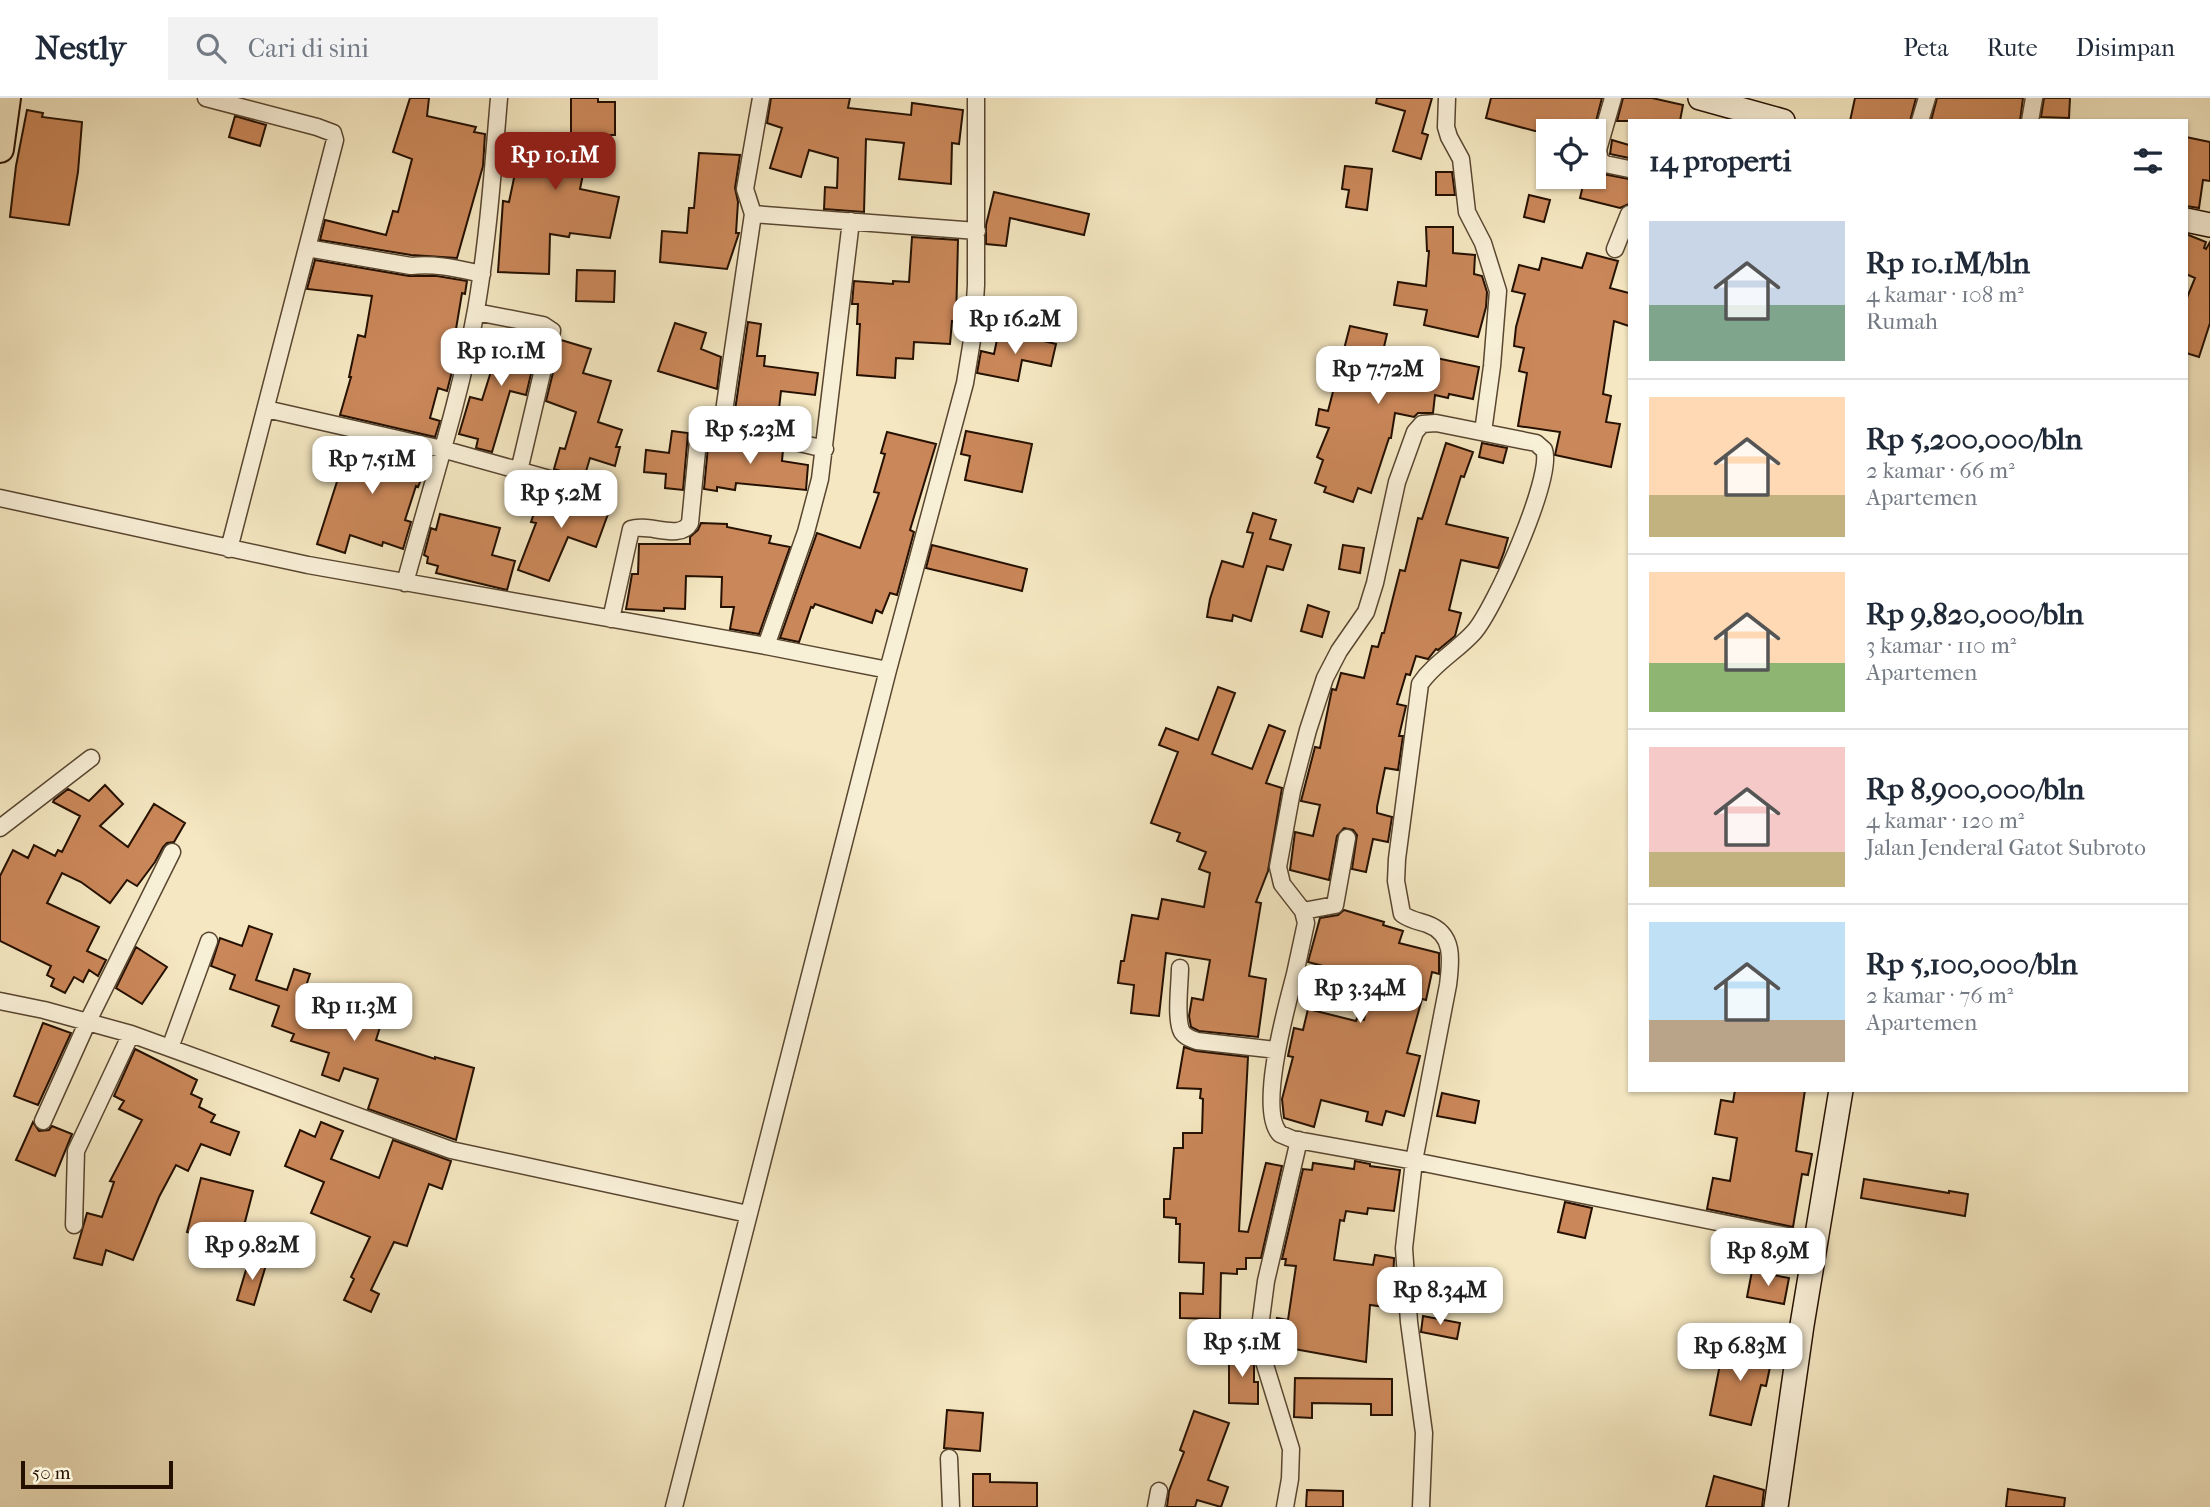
<!DOCTYPE html>
<html lang="id">
<meta charset="utf-8">
<style>
:root{--surface:#fff;--page:#f2f2f3;--text:#1f2937;--muted:#747a83;--line:#e0e1e3;--accent:#8f2418}
body{margin:0;font-family:"IM FELL French Canon",serif;background:var(--page);color:var(--text);height:100vh;display:flex;flex-direction:column;font-size:26px;white-space:nowrap}
*{box-sizing:border-box;margin:0}
p{font-size:23px;color:var(--muted)}
.icon{flex:none;width:38px;height:38px;fill:none;stroke:currentColor;stroke-width:2;stroke-linecap:round;stroke-linejoin:round}
.map{position:relative;flex:1;overflow:hidden}
.sheet{position:absolute;left:1628px;top:21px;width:560px;height:973px;display:flex;flex-direction:column;background:var(--surface);border-radius:0px;box-shadow:0 2px 5px #0004}
.sheet>*{flex:none}
.controls{position:absolute;left:1536px;top:21px;display:grid;gap:14px}
.controls a{display:grid;place-items:center;width:70px;height:70px;border-radius:0px;background:var(--surface);box-shadow:0 2px 5px #0004;font-size:35px}
.scale{position:absolute;left:21px;bottom:18px;width:152px;box-sizing:border-box;padding-left:7px;border:4px solid #251000;border-top:0;font-size:19px;line-height:24px;white-space:nowrap;color:#251000;-webkit-text-stroke:5px #f8efd7;paint-order:stroke}
.price{position:absolute;translate:-50% -60px;padding:0 16px;border-radius:14px;background:#fff;color:#222;font-size:23px;line-height:46px;filter:drop-shadow(0 2px 4px #0008)}
.price::after{content:'';position:absolute;left:50%;top:42px;width:21px;height:16px;margin-left:-10px;background:inherit;clip-path:polygon(0 0,100% 0,50% 100%)}
.price.selected{background:var(--accent);color:#fff}
ul{padding:0;list-style:none}
li{display:flex;align-items:center;gap:21px;height:175px;padding:0 21px}
li+li{border-top:2px solid var(--line)}
li span{display:grid;place-items:center;flex:none;width:196px;height:140px;border-radius:0px;color:#555}
li>.icon{margin-inline-start:auto}
span .icon{width:84px;height:84px;fill:#fffc;stroke-width:1}
li b{font-size:30px}
h2{display:flex;justify-content:space-between;align-items:center;height:84px;padding:0 21px;font-size:30px}
header{display:flex;align-items:center;gap:42px;box-sizing:border-box;height:98px;padding:0 35px;background:var(--surface);border-bottom:2px solid var(--line)}
header strong{font-size:33px}
nav{display:flex;gap:38px;margin-inline-start:auto;font-size:24px}
.search{width:490px;height:63px;background:var(--page);display:flex;align-items:center;gap:18px;box-sizing:border-box;padding:0 24px;border-radius:0px;color:var(--muted);font-size:26px}
.map>svg:first-child{display:block}
.building{fill:#ca8759;stroke:#251000;stroke-width:2}
.lines{fill:none;stroke-linecap:round;stroke-linejoin:round}
.minor-casing{stroke:#594630;stroke-width:19}
.secondary-casing{stroke:#251000;stroke-width:26}
.primary-casing{stroke:#251000;stroke-width:30}
.minor{stroke:#f8efd7;stroke-width:16}
.secondary{stroke:#f8efd7;stroke-width:23}
.primary{stroke:#f4e7c1;stroke-width:26}
</style>
<header>
<strong>Nestly</strong>
<div class="search"><svg class="icon" aria-label="search" viewBox="0 0 24 24"><circle cx="10" cy="10" r="6"/><path d="M15 15l6 6"/></svg>Cari di sini</div>
<nav><a>Peta</a><a>Rute</a><a>Disimpan</a></nav>
</header>
<div class="map">
<svg width="2210" height="1409" viewBox="0 0 2210 1409">
<rect width="100%" height="100%" fill="#f4e7c1"/>
<filter id="stains"><feTurbulence type="fractalNoise" baseFrequency=".00286" numOctaves="4"/><feColorMatrix values="0 0 0 0 .2 0 0 0 0 .09 0 0 0 0 .02 0 0 0 .5 -.17"/></filter>
<radialGradient id="worn" r=".72"><stop offset=".6" stop-color="#630" stop-opacity="0"/><stop offset="1" stop-color="#630" stop-opacity=".3"/></radialGradient>
<!-- building -->
<path class="building" d="M410,0H429L427,18L476,29L474,34L485,36L483,68L457,160L411,157L320,142L325,122L386,137L393,113L398,114L412,61L393,54Z
M571,0H598V4H615V37H596V42H590L580,91L619,99L610,140L570,135L569,139L550,136L549,176L498,174L503,103L509,104L519,56L511,54L513,39L517,37L571,49Z
M771,0H850L848,10L911,17L912,5L963,12L959,46L952,45L951,86L899,81L904,45L866,41L864,114L824,111L825,89L837,90L838,60L809,52L801,79L770,70L782,30L767,25Z
M1377,0H1432L1422,35L1428,37L1421,61L1393,53L1405,13L1376,5Z
M1491,0H1602L1596,23H1548L1546,33H1535L1486,20Z
M1623,0H1652L1683,7L1680,23H1617Z
M1855,0H1916L1910,23H1850Z
M1937,0H2023L2020,23H1931Z
M2044,0H2070L2069,20L2041,19Z
M27,12L43,15L42,19L82,24L78,74L69,127L10,119L16,68Z
M235,18L266,27L260,48L229,39Z
M2186,39L2210,44V83L2203,82L2199,110L2186,108Z
M1612,42L1629,47V60L1610,56Z
M699,55L740,57L735,90L738,104L736,135H739L727,171L660,164L662,133L687,135L689,110H694Z
M1345,68L1372,71L1367,112L1346,109L1349,92L1342,91Z
M1594,71L1603,76L1629,81V106L1620,110L1580,100L1585,79H1594Z
M1436,74H1452L1455,97H1436Z
M994,94L1089,116L1084,137L1010,120L1006,148L986,146V127Z
M1529,97L1550,102L1544,124L1524,119Z
M1426,129H1453V155L1475,157L1474,176L1482,178L1487,194L1486,209L1478,239L1424,227L1427,212L1394,207L1398,184L1426,188L1429,153H1427Z
M2186,136L2206,144L2204,150L2206,151L2210,144V225L2199,259L2186,255V202L2195,180L2186,176Z
M912,139L958,142L956,224L952,223L950,246L914,244L913,261L896,260L895,280L857,277L860,226H857L858,206H852L854,183L893,186V183L909,184Z
M1587,155L1618,163L1610,190L1629,195V228L1614,223L1603,296L1611,298L1606,324L1620,326L1611,369L1555,357L1560,334L1518,328L1527,275L1519,273L1524,250L1514,248L1516,229L1525,196L1512,193L1519,167L1539,172L1542,160L1582,170Z
M315,162L409,178H437L467,183L465,196L462,195L451,261L455,262L447,293L438,290L430,320L440,323L435,339L340,317L351,279H349L358,237L365,239L372,198L307,191Z
M577,172L615,173L614,204L576,203Z
M748,224L761,226L757,258H765L764,268L818,275L815,297L781,293L777,329L734,319Z
M675,225L706,235L701,251L721,259L717,291L658,273Z
M1350,228L1387,236L1384,249L1479,269L1473,301L1449,296L1448,300L1435,297L1433,315H1418L1414,319L1395,315L1391,340H1389L1371,395L1358,390L1353,404L1324,394L1326,389L1315,385L1323,362L1317,359L1329,330L1316,327L1319,311L1328,313Z
M507,231L540,238L526,297L510,293L492,354L476,350L478,341L459,336L470,299L482,302L499,248L502,249Z
M999,232L1056,246L1051,268L1022,262L1018,283L977,275L981,253L994,256Z
M561,242L591,251L583,275L611,283L598,324L622,332L616,349H620L615,368L590,360L584,380L554,371L560,350L565,351L576,314L546,303Z
M672,333L688,335L683,392L665,390L666,376L644,374L646,352L669,355Z
M966,333L1032,346L1022,394L965,382L970,358L961,356Z
M887,334L936,346L910,432L914,434L897,497L890,495L882,515L876,512L872,525L815,506L813,510L811,509L799,544L780,540L817,435L860,450L879,395L874,394L885,356L881,355Z
M709,338H723L783,352L782,363L808,367L806,392L736,385L735,392L717,389V393L704,391Z
M348,340L430,359L418,389L416,388L405,422L411,424L403,451L383,444L382,448L350,437L345,455L317,446L342,368L339,367Z
M1446,345L1473,354L1464,379L1461,378L1446,426L1508,440L1504,454L1498,470L1461,462L1449,512L1461,515L1455,538L1438,552L1436,551L1428,561L1416,558L1410,577L1406,576L1397,606L1406,608L1399,638H1403L1398,672L1385,670L1377,709V715L1392,719L1388,744L1373,741L1366,774L1352,771L1357,737L1353,732L1344,730L1337,738L1329,782L1290,772L1295,734L1313,738L1320,707L1301,703L1315,649L1320,650L1332,591L1336,592L1341,575L1364,580L1372,548L1378,549L1382,535H1384L1400,472L1405,473L1418,420L1422,421Z
M1482,345L1507,350L1503,365L1479,359Z
M543,390L593,404L603,402L612,405L596,449L568,439L549,483L518,472L536,425L531,424Z
M1253,415L1276,422L1270,441L1291,447L1283,472L1267,468L1251,523L1233,517L1232,523L1207,519L1210,501L1222,463L1243,469L1253,435L1247,434Z
M440,416L500,430L492,457L515,463L507,492L436,475L438,468L427,465L428,459L424,457L431,430L436,432Z
M701,425L727,426V429L771,438L769,445L790,449L759,536L730,531L734,509H721L722,479L686,478L685,511L664,510V513L626,511L632,476H638L639,446H690V439L698,432Z
M932,447L1027,471L1022,493L926,470Z
M1343,447L1364,450L1360,475L1339,471Z
M1308,507L1329,514L1322,539L1301,533Z
M1218,589L1235,595L1212,656L1252,671L1269,627L1285,633L1266,685L1282,690L1268,773L1256,804L1261,805L1249,878L1266,881L1258,939L1199,933L1191,929L1189,918L1192,900L1203,902L1210,862L1166,855L1159,918L1131,915L1134,887L1118,885L1121,863H1124L1132,817L1158,821L1162,801L1204,809L1210,775L1199,771L1206,754L1177,743L1180,735L1151,725L1178,654L1159,647L1166,630L1198,642Z
M105,687L123,706L100,728L128,749L154,706L185,725L174,744L167,745L163,749L155,764L137,788L127,782L110,805L81,784L62,775L47,805L99,829L87,853L106,862L98,878L89,872L83,884L74,879L65,895L51,888L54,881L47,877L51,868L0,843V778L13,752L28,760L34,747L55,758L58,752L62,754L80,718L53,704L54,702L68,691L89,703Z
M1344,812L1384,824L1383,827L1403,833L1399,845L1439,855V876L1432,874L1426,902L1422,901L1407,955L1420,958L1404,1018L1386,1013L1382,1027L1366,1023L1368,1014L1321,1002L1314,1029L1284,1020L1282,1001L1293,959L1288,958L1294,930L1303,932L1308,911L1356,923L1357,920L1364,922L1368,903L1385,906L1393,898L1391,889L1386,886L1326,872L1327,869L1308,864L1320,820L1338,817Z
M249,828L272,836L256,882L287,892L294,871L310,876L304,894L364,913L368,900L383,905L375,928L380,929L376,942L435,961V959L474,970L456,1042L368,1011L378,981L344,970L339,983L322,977L329,955L291,943L294,936L272,928L279,908L230,891L235,877L211,868L220,840L242,848Z
M136,849L167,869L142,906L116,890Z
M43,925L71,935L38,1007L14,998Z
M1184,949L1196,953L1248,959L1239,1133L1248,1134L1266,1065L1282,1068L1261,1160H1246V1171H1237V1176L1221,1175L1220,1221L1180,1220V1195L1203,1196L1204,1165L1179,1164L1180,1126H1176V1120L1164,1119V1101H1170L1174,1050H1183V1035H1202L1203,1001L1200,1000L1201,991L1177,990Z
M135,951L197,982L191,996L202,1001L199,1009L215,1017L211,1024L239,1034L230,1057L201,1046L188,1073L176,1067L159,1099L133,1162L106,1152L102,1167L74,1160L87,1115L102,1119L114,1084L110,1083L142,1022L119,1011L124,1003L114,998Z
M1735,992H1805L1796,1053L1812,1056L1808,1077L1802,1076L1793,1129L1707,1111L1713,1080L1730,1083L1737,1040L1715,1036L1721,1002L1733,1004Z
M1442,995L1479,1003L1475,1025L1437,1018Z
M33,1024L39,1033L49,1032L52,1028L72,1036L55,1078L16,1062Z
M321,1024L343,1033L331,1061L379,1080L393,1042L451,1063L442,1091L429,1086L407,1148L394,1144L371,1192L379,1196L371,1214L344,1202L354,1181L351,1179L370,1139L311,1115L324,1084L285,1068L300,1032L315,1039Z
M1355,1063L1370,1066V1068L1400,1072L1394,1113L1368,1110L1367,1116L1346,1113L1344,1123L1340,1122L1334,1162L1373,1167L1375,1157L1394,1160L1393,1186L1396,1187L1392,1210L1370,1207L1366,1264L1272,1247L1277,1220L1288,1222L1296,1168L1285,1167L1286,1161H1282L1303,1071L1312,1072L1313,1065L1354,1071Z
M201,1080L253,1093L239,1147L187,1134Z
M1864,1081L1949,1095V1093L1968,1096L1965,1118L1861,1100Z
M1565,1104L1592,1110L1585,1140L1558,1134Z
M249,1162L266,1167L254,1207L237,1202Z
M1752,1173L1789,1180L1784,1206L1747,1199Z
M1423,1218L1460,1225L1457,1241L1421,1234Z
M1724,1246L1773,1255L1766,1288L1761,1287L1751,1327L1710,1317Z
M1229,1255H1251L1254,1268V1284H1258V1306L1229,1305Z
M1295,1280L1392,1281V1317H1371V1306L1312,1305V1320L1294,1319Z
M947,1312L983,1315L980,1353L944,1350Z
M1194,1313L1229,1325L1208,1382L1228,1389L1221,1409L1197,1402L1195,1409H1167L1169,1393L1184,1354L1180,1352Z
M973,1376H990V1384L1037,1385V1409H973Z
M1714,1378L1764,1392L1762,1409H1706Z
M2008,1391L2065,1400L2064,1409H2006Z
M1307,1392L1343,1393V1409H1306Z"/>
<g class="lines">
<defs>
<path id="minor" d="M206,0L317,29L333,35L335,42L229,451
M1447,0L1446,29L1449,39L1461,61L1467,114L1483,145L1498,193L1492,268L1483,334
M1613,0L1598,52L1600,62L1605,66L1629,71
M1920,23L1927,0
M2030,23L2034,0
M753,116L977,133
M307,150L411,168C436,165 458,171 482,176
M1615,151L1629,116
M476,214L543,227L552,233L519,373
M266,311L442,351L596,394
M722,327L753,116L745,91L761,0
M0,400L308,467L766,548L888,572
M405,485C429,396 460,302 476,212C488,142 493,71 499,0
M611,521L631,431C649,425 680,443 690,425L699,332L702,328L722,327L825,351
M766,548L806,434L820,381L851,123
M0,730L91,660
M1303,813L1335,807L1347,740
M1180,870C1180,885 1175,922 1182,934C1186,940 1192,941 1197,943L1276,952
M1295,876L1306,825L1303,813L1282,786L1278,769L1292,693L1308,632L1325,580L1339,553L1366,514L1375,485L1397,384L1415,334L1422,326L1436,325L1536,345L1544,352C1554,378 1494,512 1474,534C1457,553 1434,565 1420,586L1397,761L1396,783L1402,816C1410,822 1418,823 1427,826C1455,836 1451,863 1448,887L1414,1063L1817,1144
M1383,896L1295,876C1287,907 1257,1012 1280,1036L1292,1041L1414,1063L1404,1150L1409,1224L1424,1335L1421,1409
M0,903L44,912L131,936L451,1052L748,1116
M170,950L209,843
M43,1023L88,923L172,754
M74,1127L76,1053L131,936
M949,1360L951,1409
M674,1409L888,572L965,285L973,236L976,187V0
M1156,1409L1159,1393
M1285,1409L1290,1381L1291,1351L1258,1244L1266,1183L1299,1042"/>
<path id="secondary" d="M1700,0L1783,23
M2186,122L2210,127
M1776,1409L1802,1227L1841,992"/>
<path id="primary" d="M0,51L7,0"/>
</defs>
<!-- minor casing -->
<use href="#minor" class="minor-casing"/>
<!-- secondary casing -->
<use href="#secondary" class="secondary-casing"/>
<!-- primary casing -->
<use href="#primary" class="primary-casing"/>
<!-- minor -->
<use href="#minor" class="minor"/>
<!-- secondary -->
<use href="#secondary" class="secondary"/>
<!-- primary -->
<use href="#primary" class="primary"/>
</g>
<rect width="100%" height="100%" filter="url(#stains)"/>
<rect width="100%" height="100%" fill="url(#worn)"/>
</svg>
<div class="controls">
<a><svg class="icon" aria-label="locate" viewBox="0 0 24 24"><circle cx="12" cy="12" r="6"/><path d="M12 2v4M12 18v4M2 12h4M18 12h4"/></svg></a>
</div>
<div class="scale">50 m</div>
<b class="price selected" style="left:555px;top:94px">Rp 10.1M</b>
<b class="price" style="left:1015px;top:258px">Rp 16.2M</b>
<b class="price" style="left:501px;top:290px">Rp 10.1M</b>
<b class="price" style="left:1378px;top:308px">Rp 7.72M</b>
<b class="price" style="left:750px;top:368px">Rp 5.23M</b>
<b class="price" style="left:372px;top:398px">Rp 7.51M</b>
<b class="price" style="left:561px;top:432px">Rp 5.2M</b>
<b class="price" style="left:1360px;top:927px">Rp 3.34M</b>
<b class="price" style="left:354px;top:945px">Rp 11.3M</b>
<b class="price" style="left:252px;top:1184px">Rp 9.82M</b>
<b class="price" style="left:1768px;top:1190px">Rp 8.9M</b>
<b class="price" style="left:1440px;top:1229px">Rp 8.34M</b>
<b class="price" style="left:1242px;top:1281px">Rp 5.1M</b>
<b class="price" style="left:1740px;top:1285px">Rp 6.83M</b>
<section class="sheet">
<h2>14 properti<svg class="icon" aria-label="filters" viewBox="0 0 24 24"><path d="M4 7h16M4 17h16"/><circle cx="9" cy="7" r="2"/><circle cx="15" cy="17" r="2"/></svg></h2>
<ul>
<li><span style="background:linear-gradient(#c9d6e8 60%,#7fa58c 0)"><svg class="icon" aria-label="home" viewBox="0 0 24 24"><path d="M3 11l9-7 9 7M6 9v11h12V9"/></svg></span><div><b>Rp 10.1M/bln</b><p>4 kamar · 108 m²</p><p>Rumah</p></div></li>
<li><span style="background:linear-gradient(#ffd9b3 70%,#c2b280 0)"><svg class="icon" aria-label="home" viewBox="0 0 24 24"><path d="M3 11l9-7 9 7M6 9v11h12V9"/></svg></span><div><b>Rp 5,200,000/bln</b><p>2 kamar · 66 m²</p><p>Apartemen</p></div></li>
<li><span style="background:linear-gradient(#ffd9b3 65%,#8fb573 0)"><svg class="icon" aria-label="home" viewBox="0 0 24 24"><path d="M3 11l9-7 9 7M6 9v11h12V9"/></svg></span><div><b>Rp 9,820,000/bln</b><p>3 kamar · 110 m²</p><p>Apartemen</p></div></li>
<li><span style="background:linear-gradient(#f6c9c9 75%,#c2b280 0)"><svg class="icon" aria-label="home" viewBox="0 0 24 24"><path d="M3 11l9-7 9 7M6 9v11h12V9"/></svg></span><div><b>Rp 8,900,000/bln</b><p>4 kamar · 120 m²</p><p>Jalan Jenderal Gatot Subroto</p></div></li>
<li><span style="background:linear-gradient(#bfe0f5 70%,#b9a48a 0)"><svg class="icon" aria-label="home" viewBox="0 0 24 24"><path d="M3 11l9-7 9 7M6 9v11h12V9"/></svg></span><div><b>Rp 5,100,000/bln</b><p>2 kamar · 76 m²</p><p>Apartemen</p></div></li>
</ul>
</section>
</div>
